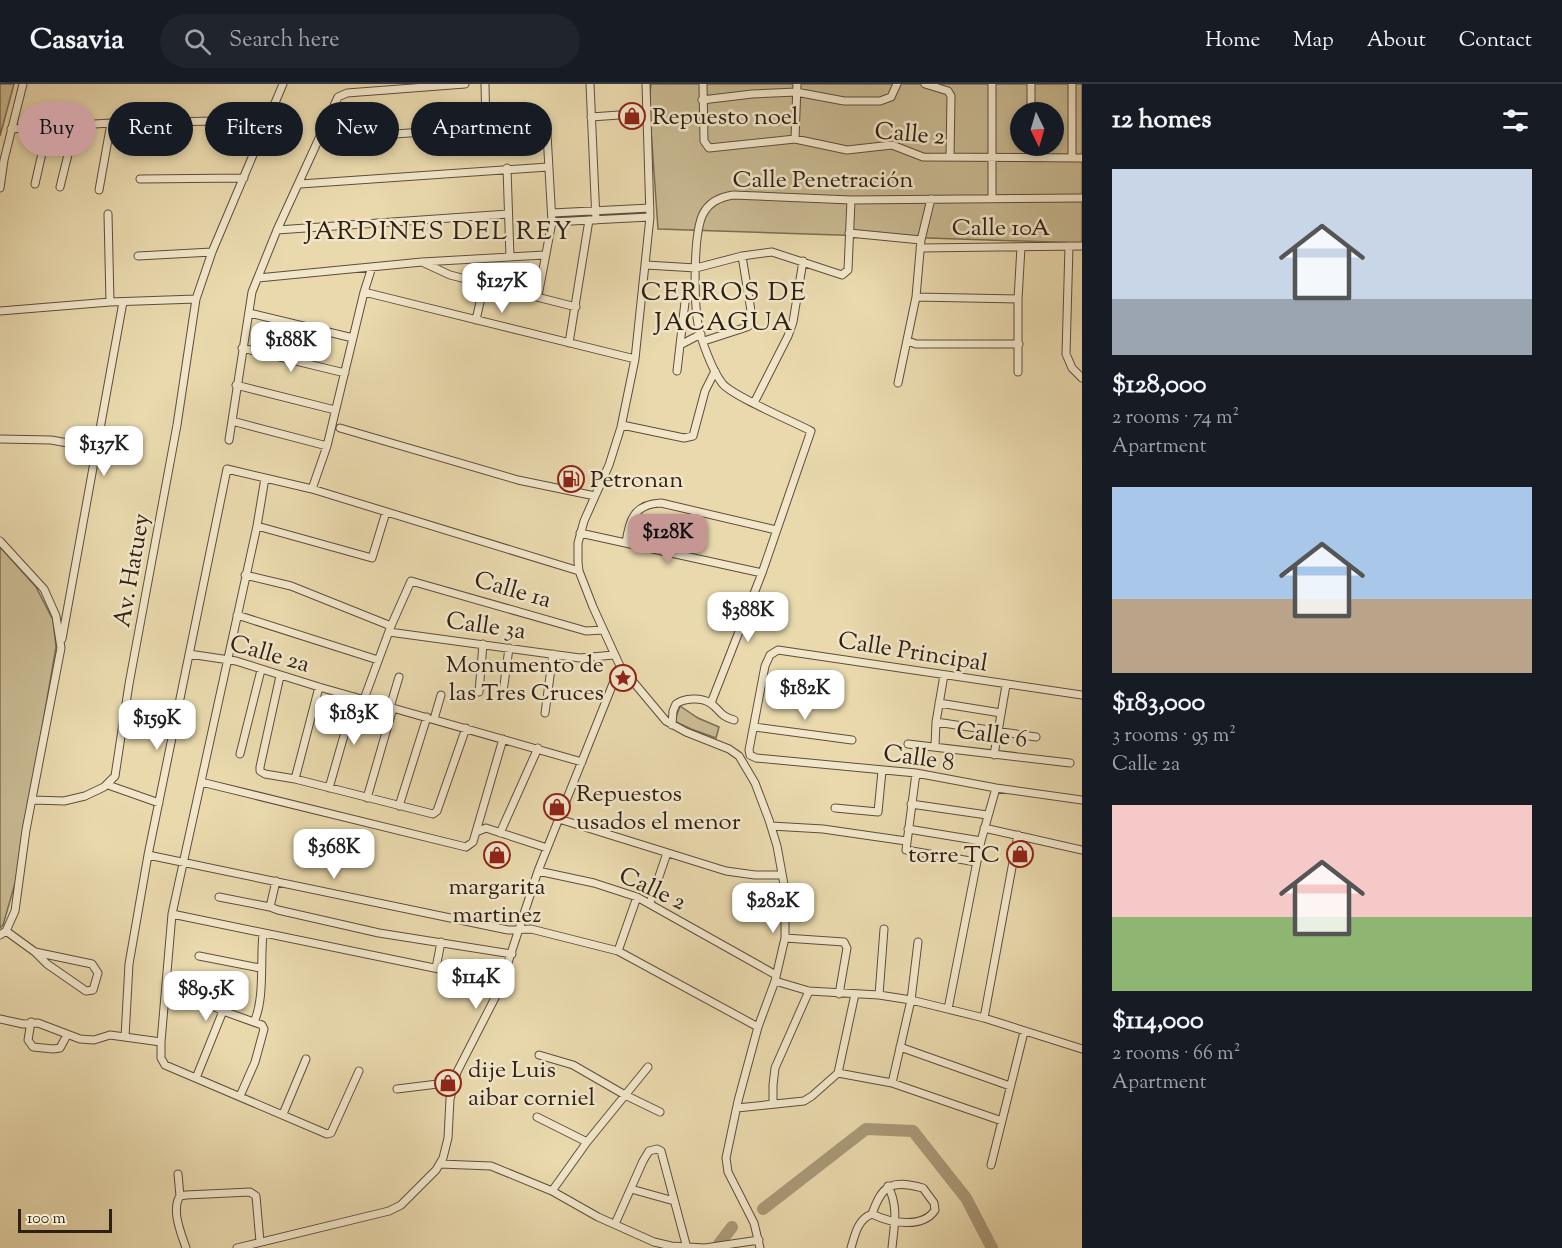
<!DOCTYPE html>
<meta charset="utf-8">
<style>
:root{--surface:#171b24;--page:#20242c;--text:#f1f3f6;--muted:#9ea1a6;--line:#363941;--accent:#c59692}
body{margin:0;font-family:"Sorts Mill Goudy",serif;background:var(--page);color:var(--text);height:100vh;display:flex;flex-direction:column;font-size:22px;white-space:nowrap}
*{box-sizing:border-box;margin:0}
p{font-size:20px;color:var(--muted)}
.icon{flex:none;width:33px;height:33px;fill:none;stroke:currentColor;stroke-width:2;stroke-linecap:round;stroke-linejoin:round}
.map{position:relative;flex:1;overflow:hidden}
.details{display:flex;flex-direction:column;background:var(--surface);width:480px}
.details>*{flex:none}
.hud{position:absolute;left:18px;top:18px;width:570px;height:54px;display:flex;gap:12px}
.needle{width:39px;rotate:175deg}
.buttons{position:absolute;left:1010px;top:18px;display:grid;gap:12px}
.buttons a{display:grid;place-items:center;width:54px;height:54px;border-radius:50%;background:var(--surface);box-shadow:0 3px 9px #0003;font-size:30px}
.scale{position:absolute;left:18px;bottom:15px;width:94px;box-sizing:border-box;padding-left:6px;border:3px solid #2f2014;border-top:0;font-size:16px;line-height:21px;white-space:nowrap;color:#2f2014;-webkit-text-stroke:4px #f1e6ca;paint-order:stroke}
.price{position:absolute;translate:-50% -51px;padding:0 14px;border-radius:12px;background:#fff;color:#222;font-size:20px;line-height:39px;filter:drop-shadow(0 2px 3px #0008)}
.price::after{content:'';position:absolute;left:50%;top:36px;width:18px;height:14px;margin-left:-9px;background:inherit;clip-path:polygon(0 0,100% 0,50% 100%)}
.price.on{background:var(--accent);color:#111}
ul{padding:0;list-style:none}
li{display:grid;align-content:center;gap:12px;height:318px;padding:0 30px}
li span{display:grid;place-items:center;height:186px;border-radius:0px;color:#555}
li>.icon{margin-inline-start:auto}
span .icon{width:108px;height:108px;fill:#fffc;stroke-width:1}
li b{font-size:26px}
h2{display:flex;justify-content:space-between;align-items:center;height:72px;padding:0 30px;font-size:26px}
.chip{padding:0 21px;border-radius:27px;background:var(--surface);box-shadow:0 3px 9px #0003;font-size:21px;line-height:54px}
.chip.on{background:var(--accent);color:#111}
header{display:flex;align-items:center;gap:36px;box-sizing:border-box;height:84px;padding:0 30px;background:var(--surface);border-bottom:2px solid var(--line)}
header strong{font-size:28px}
nav{display:flex;gap:33px;margin-inline-start:auto;font-size:21px}
.search{width:420px;height:54px;background:var(--page);display:flex;align-items:center;gap:15px;box-sizing:border-box;padding:0 21px;border-radius:33px;color:var(--muted);font-size:22px}
main{display:flex;flex:1;min-height:0}
.map>svg:first-child{display:block}
.green{fill:#c9ba93;stroke:#7c6d54;stroke-width:1.5;fill-rule:evenodd}
.lines{fill:none;stroke-linecap:round;stroke-linejoin:round}
.river{stroke:#aa9a79;stroke-width:12}
.minor-casing{stroke:#5e4e3a;stroke-width:9}
.minor{stroke:#f1e6ca;stroke-width:7}
.labels{text-anchor:middle;stroke-width:5;stroke-linejoin:round;paint-order:stroke}
.poi-label{font-size:24px;fill:#2f2014;stroke:#f1e6ca;text-anchor:start}
.street-label{font-size:24px;fill:#2f2014;stroke:#f1e6ca}
.neighbourhood-label{font-size:26px;letter-spacing:1.5px;fill:#2f2014;stroke:#f1e6ca}
</style>
<header>
<strong>Casavia</strong>
<div class="search"><svg class="icon" aria-label="search" viewBox="0 0 24 24"><circle cx="10" cy="10" r="6"/><path d="M15 15l6 6"/></svg>Search here</div>
<nav><a>Home</a><a>Map</a><a>About</a><a>Contact</a></nav>
</header>
<main>
<div class="map">
<svg width="1082" height="1164" viewBox="0 0 1082 1164">
<rect width="100%" height="100%" fill="#e9d9ad"/>
<filter id="stains"><feTurbulence type="fractalNoise" baseFrequency=".00333" numOctaves="4"/><feColorMatrix values="0 0 0 0 .2 0 0 0 0 .09 0 0 0 0 .02 0 0 0 .5 -.17"/></filter>
<radialGradient id="worn" r=".72"><stop offset=".6" stop-color="#630" stop-opacity="0"/><stop offset="1" stop-color="#630" stop-opacity=".3"/></radialGradient>
<!-- green -->
<path class="green" d="M0,0H14L0,52Z
M651,0H1082V159L658,145L649,17ZM1020,28H1053V62H1020Z
M0,463L36,503L53,536L56,563L16,796L3,841L0,844Z
M680,622L698,634L719,643L716,654L691,645L676,638L675,636Z"/>
<g class="lines">
<!-- river -->
<path class="river" d="M763,1125L866,1045L913,1047L966,1114L992,1164
M719,1160L732,1143"/>
<defs>
<path id="minor" d="M485,0L486,44
M590,0L596,136
M646,0L650,133L635,275L621,343L609,381L584,437L578,459V478L579,487L593,523L620,582L666,637L686,648L729,665L739,672L755,699L769,736L777,762L785,806V854L775,897L758,943L738,1017L726,1074L728,1088L754,1139L760,1164
M703,0L704,57L709,64L795,55L847,66L892,61L923,73L1082,74
M925,0L948,7L951,12L950,73
M992,0V114
M1031,0V28
M1072,0V74
M702,16L752,10L796,8L844,17H880L891,13L897,0
M591,33L647,29
M11,45L111,39L268,36
M320,55L530,41H539L545,43L547,50L552,138L538,212
M795,55L797,0
M1031,62V73
M507,84L510,173
M140,95L244,94
M35,100L48,43
M300,100L548,83
M60,103L75,42
M0,104L4,76L23,0
M99,106L111,39
M552,129L650,124
M108,130L110,218
M552,138L650,133
M277,146L508,130
M849,149L921,156
M1069,162L1066,270L1072,284L1082,294
M920,164L1082,162
M138,172L212,168
M422,178L450,191L576,223
M646,181L696,184L742,172L772,168L842,191L848,186L851,116
M258,194L422,178L545,171
M364,208L635,275
M916,213L1018,215
M0,227L110,218L196,215
M249,229L353,254
M476,236L484,200
M704,257L747,243L753,239L742,172
M908,257L916,260H1019
M569,259L589,136
M680,261L685,218
M242,264L345,289
M677,287L680,261L701,250
M1018,288V215L1021,163
M898,299L916,213L921,156L931,115
M236,301L335,326
M754,319L788,252L793,238L803,177
M232,337L327,362
M622,341L684,354L693,352L705,307L715,287
M340,344L518,396L595,412
M0,355L51,356L96,364
M229,356L252,208L277,146L338,13L347,9L465,0
M312,405L327,362L364,208L372,183
M257,442L372,474L386,428
M580,449L762,489
M0,457L44,505L56,532L61,564L26,746L15,827L6,847L0,851
M626,459C629,436 634,420 661,419L776,446
M245,491L291,502L391,542
M237,531L378,576
M389,548L580,574L614,571
M62,555L123,218
M189,570L236,577L319,603L582,678
M280,592L260,683V687L265,690L295,695L433,730L437,727L466,644
M479,608L483,560
M503,608L509,564
M364,615L391,542L411,497L586,547L603,546
M711,619L762,489L811,347C794,338 730,311 722,299C712,286 701,256 698,240C694,217 693,150 703,130C709,118 720,113 733,111L851,116L1082,114
M939,619L1001,629
M390,623L399,593
M545,629L553,570
M434,635L441,611
M936,638L1036,653
M672,641L673,627L676,620C684,614 701,613 710,619C720,625 719,632 734,636
M754,643L852,656
M908,660L1070,679
M935,662L936,638L944,591
M240,670L261,586
M750,671L749,666L765,582L770,571L778,566L1082,611
M750,671L756,674L916,689L996,704L1082,716
M994,671L1006,601
M916,689L906,766L976,778
M295,695L319,603
M201,698L466,763L473,758L503,655
M108,701L159,719
M329,704L355,613
M367,714L393,624
M33,716L64,717L85,712L104,703L115,692L129,600L177,341L196,215L212,168L283,0
M911,720L987,731
M399,722L427,633
M835,724L878,728L882,687
M559,735L726,787L755,791H782
M771,742L823,745L906,757
M984,744L1082,766
M908,745L981,757
M476,748L486,744L547,764
M500,749L538,664
M148,771L508,846L531,845L618,867L758,943
M538,787L594,799L637,813L776,891
M276,797L270,823L278,826L379,849L512,870
M219,813L270,823
M650,819L667,769
M172,830L502,898
M6,847L35,868L92,880L98,889L93,906L86,907L47,880L35,868
M785,854L844,858L847,864L839,910
M618,867L637,813
M199,872L260,884
M436,884L441,858
M775,897L809,907L879,911L911,916L984,934L1082,965
M166,902L188,910L223,927L196,994
M879,911L884,845
M948,925L981,757L996,704
M223,927L262,941L264,945L255,978L240,1012
M984,934L1018,751
M0,935L23,940L38,939L80,955L94,956L110,951L161,958L172,830L257,442L265,394
M31,938L28,956L33,963L53,965L60,964L67,951
M254,938C265,914 260,877 263,850
M125,953L129,880L148,771L227,385L312,405L579,487
M161,958V974L165,981L327,1050L331,1049L359,987
M900,963L1010,1002
M539,971L573,981L625,1011L660,1028
M838,989L892,999L1002,1037
M892,999L911,916L918,858
M397,1005L454,998
M773,1020V1001L775,984L809,907
M737,1024L804,1017L812,1012L838,989L855,910
M283,1030L306,975
M537,1033L587,1058
M440,1080L491,1082L552,1107L598,1133L654,1158L671,1162L705,1164L759,1156
M991,1081L1024,948
M178,1090L180,1112
M888,1102C899,1123 894,1142 892,1164
M631,1105L674,1117
M552,1107L587,1058L648,983
M615,1140L643,1077L649,1067L657,1065L661,1067L687,1164
M186,1164C181,1149 171,1126 180,1112L186,1111L250,1108L256,1112L260,1158
M237,1164L389,1127L401,1121L436,1086L443,1074L448,1054L450,1015L457,988L499,906L538,787L620,582
M851,1164C855,1150 858,1135 872,1130C890,1139 923,1145 935,1126L934,1119L923,1104C892,1096 883,1099 872,1130"/>
</defs>
<!-- minor casing -->
<use href="#minor" class="minor-casing"/>
<!-- minor -->
<use href="#minor" class="minor"/>
</g>
<!-- icons -->
<defs>
<symbol id="shop-ring" viewBox="-11 -11 22 22"><circle r="9.5" fill="#f1e6ca" stroke="#8f2418" stroke-width="1.5"/><path d="M-5-2.5h2.3a2.7 3.5 0 0 1 5.4 0H5L5.5 6h-11ZM-1.5-2.5h3a1.5 2.3 0 0 0-3 0Z" fill="#8f2418"/></symbol>
<symbol id="fuel-ring" viewBox="-11 -11 22 22"><circle r="9.5" fill="#f1e6ca" stroke="#8f2418" stroke-width="1.5"/><path d="M-5.5-6h7V0h2V4h1.3V-2.5L3-4.5l.8-.8L6-3V5H2.5V1h-1V6h-7ZM-4.2-4.7v3.2H.2V-4.7Z" fill="#8f2418"/></symbol>
<symbol id="sight-ring" viewBox="-11 -11 22 22"><circle r="9.5" fill="#f1e6ca" stroke="#8f2418" stroke-width="1.5"/><path d="M0-6L1.8-2.2L6-1.7L2.9 1.2L3.7 5.4L0 3.3L-3.7 5.4L-2.9 1.2L-6-1.7L-1.8-2.2Z" fill="#8f2418"/></symbol>
</defs>
<g fill-rule="evenodd">
<use href="#shop-ring" x="617" y="17" width="30" height="30"/>
<use href="#fuel-ring" x="556" y="380" width="30" height="30"/>
<use href="#sight-ring" x="608" y="579" width="30" height="30"/>
<use href="#shop-ring" x="542" y="708" width="30" height="30"/>
<use href="#shop-ring" x="1005" y="755" width="30" height="30"/>
<use href="#shop-ring" x="482" y="756" width="30" height="30"/>
<use href="#shop-ring" x="433" y="984" width="30" height="30"/>
</g>
<g class="labels">
<!-- poi labels -->
<g class="poi-label">
<text x="652" y="40">Repuesto noel</text>
<text x="590" y="403">Petronan</text>
<text x="604" y="588" text-anchor="end">Monumento de<tspan x="604" dy="28">las Tres Cruces</tspan></text>
<text x="576" y="717">Repuestos<tspan x="576" dy="28">usados el menor</tspan></text>
<text x="1000" y="778" text-anchor="end">torre TC</text>
<text x="497" y="810" text-anchor="middle">margarita<tspan x="497" dy="28">martinez</tspan></text>
<text x="468" y="993">dije Luis<tspan x="468" dy="28">aibar corniel</tspan></text>
</g>
<!-- street labels -->
<g class="street-label">
<text transform="translate(910 49) rotate(5)" y="8">Calle 2</text>
<text x="823" y="103">Calle Penetración</text>
<text x="1001" y="151">Calle 10A</text>
<text transform="translate(131 486) rotate(-80)" y="8">Av. Hatuey</text>
<text transform="translate(513 505) rotate(16)" y="8">Calle 1a</text>
<text transform="translate(486 541) rotate(8)" y="8">Calle 3a</text>
<text transform="translate(913 567) rotate(9)" y="8">Calle Principal</text>
<text transform="translate(270 569) rotate(16)" y="8">Calle 2a</text>
<text transform="translate(992 650) rotate(8)" y="8">Calle 6</text>
<text transform="translate(919 673) rotate(8)" y="8">Calle 8</text>
<text transform="translate(653 804) rotate(25)" y="8">Calle 2</text>
</g>
<!-- neighbourhood labels -->
<g class="neighbourhood-label">
<text x="439" y="155">JARDINES DEL REY</text>
<text x="724" y="216">CERROS DE<tspan x="724" dy="30">JACAGUA</tspan></text>
</g>
</g>
<rect width="100%" height="100%" filter="url(#stains)"/>
<rect width="100%" height="100%" fill="url(#worn)"/>
</svg>
<div class="buttons">
<a><svg class="needle" viewBox="-14 -14 28 28"><path d="M0-13l5 13h-10z" fill="#e53935"/><path d="M0 13l5-13h-10z" fill="#9ea1a6"/></svg></a>
</div>
<div class="scale">100 m</div>
<b class="price" style="left:502px;top:230px">$127K</b>
<b class="price" style="left:291px;top:289px">$188K</b>
<b class="price" style="left:104px;top:393px">$137K</b>
<b class="price on" style="left:668px;top:481px">$128K</b>
<b class="price" style="left:748px;top:559px">$388K</b>
<b class="price" style="left:805px;top:637px">$182K</b>
<b class="price" style="left:354px;top:662px">$183K</b>
<b class="price" style="left:157px;top:667px">$159K</b>
<b class="price" style="left:334px;top:796px">$368K</b>
<b class="price" style="left:773px;top:850px">$282K</b>
<b class="price" style="left:476px;top:926px">$114K</b>
<b class="price" style="left:206px;top:938px">$89.5K</b>
<div class="hud">
<a class="chip on">Buy</a>
<a class="chip">Rent</a>
<a class="chip">Filters</a>
<a class="chip">New</a>
<a class="chip">Apartment</a>
</div>
</div>
<section class="details">
<h2>12 homes<svg class="icon" aria-label="filters" viewBox="0 0 24 24"><path d="M4 7h16M4 17h16"/><circle cx="9" cy="7" r="2"/><circle cx="15" cy="17" r="2"/></svg></h2>
<ul>
<li><span style="background:linear-gradient(#c9d6e8 70%,#9aa5b1 0)"><svg class="icon" aria-label="home" viewBox="0 0 24 24"><path d="M3 11l9-7 9 7M6 9v11h12V9"/></svg></span><div><b>$128,000</b><p>2 rooms · 74 m²</p><p>Apartment</p></div></li>
<li><span style="background:linear-gradient(#a9c7e8 60%,#b9a48a 0)"><svg class="icon" aria-label="home" viewBox="0 0 24 24"><path d="M3 11l9-7 9 7M6 9v11h12V9"/></svg></span><div><b>$183,000</b><p>3 rooms · 95 m²</p><p>Calle 2a</p></div></li>
<li><span style="background:linear-gradient(#f6c9c9 60%,#8fb573 0)"><svg class="icon" aria-label="home" viewBox="0 0 24 24"><path d="M3 11l9-7 9 7M6 9v11h12V9"/></svg></span><div><b>$114,000</b><p>2 rooms · 66 m²</p><p>Apartment</p></div></li>
</ul>
</section>
</main>
